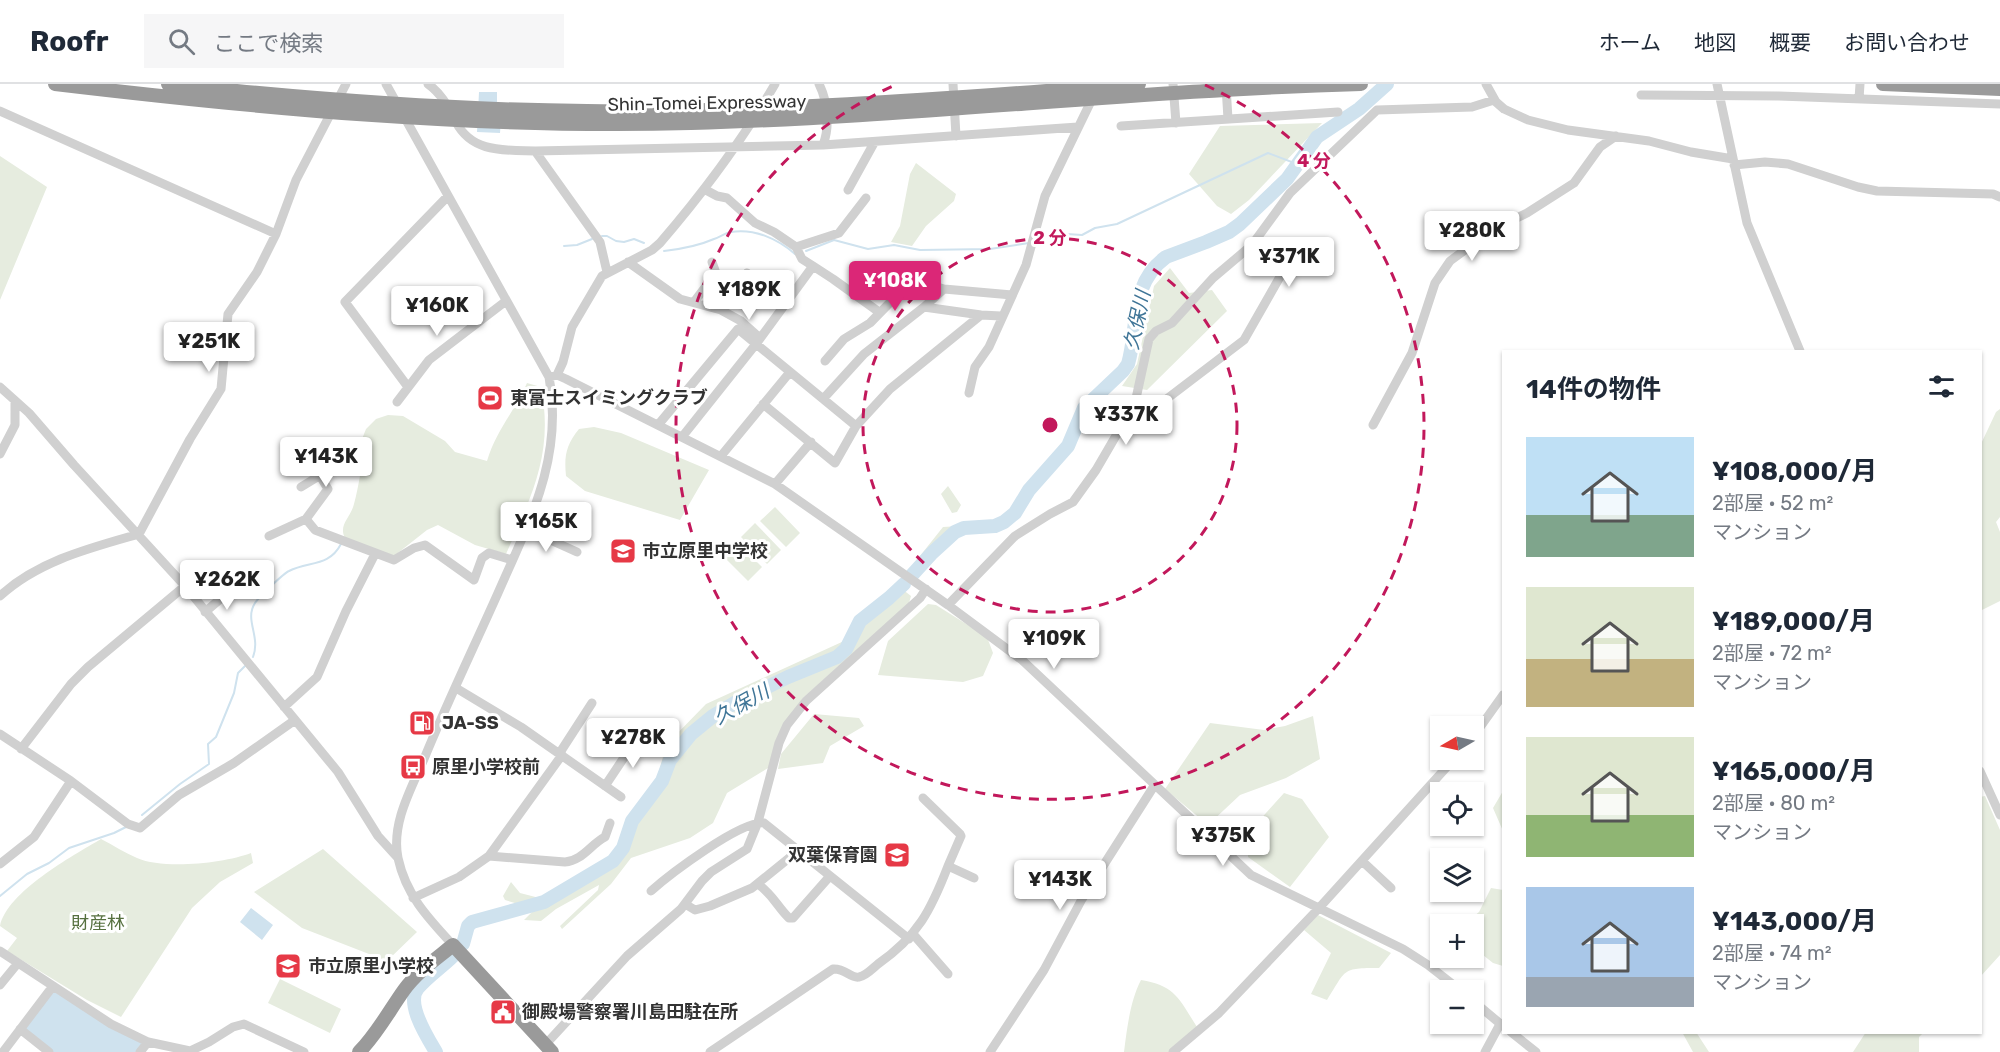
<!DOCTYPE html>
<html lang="ja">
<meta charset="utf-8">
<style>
:root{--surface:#fff;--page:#f6f6f7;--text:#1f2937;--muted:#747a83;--line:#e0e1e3;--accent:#db2777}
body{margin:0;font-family:Rubik,"Noto Sans JP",sans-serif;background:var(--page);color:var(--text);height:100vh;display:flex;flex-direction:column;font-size:22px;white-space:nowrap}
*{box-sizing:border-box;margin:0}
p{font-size:20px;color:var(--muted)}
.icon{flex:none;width:33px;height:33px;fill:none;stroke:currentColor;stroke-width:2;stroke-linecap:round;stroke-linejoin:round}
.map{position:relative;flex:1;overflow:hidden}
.sheet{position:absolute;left:1502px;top:266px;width:480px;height:684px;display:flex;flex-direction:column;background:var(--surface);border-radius:0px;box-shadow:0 2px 4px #0004}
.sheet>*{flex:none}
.needle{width:39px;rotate:261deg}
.controls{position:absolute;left:1430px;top:632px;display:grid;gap:12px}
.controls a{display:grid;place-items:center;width:54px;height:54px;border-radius:0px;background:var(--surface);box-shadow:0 2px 4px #0004;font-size:30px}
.price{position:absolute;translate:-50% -51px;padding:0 14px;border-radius:6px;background:#fff;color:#222;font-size:20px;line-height:39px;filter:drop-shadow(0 2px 3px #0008)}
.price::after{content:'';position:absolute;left:50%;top:36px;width:18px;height:14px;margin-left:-9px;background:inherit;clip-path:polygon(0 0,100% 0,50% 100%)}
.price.on{background:var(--accent);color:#fff}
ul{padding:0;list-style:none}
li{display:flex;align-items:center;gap:18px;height:150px;padding:0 24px}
li span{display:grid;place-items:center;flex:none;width:168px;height:120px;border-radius:0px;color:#555}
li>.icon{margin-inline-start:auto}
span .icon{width:72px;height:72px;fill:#fffc;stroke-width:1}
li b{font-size:26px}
h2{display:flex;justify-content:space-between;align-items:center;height:72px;padding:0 24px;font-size:26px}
header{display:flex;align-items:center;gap:36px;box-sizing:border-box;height:84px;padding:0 30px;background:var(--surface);border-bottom:2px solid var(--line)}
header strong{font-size:28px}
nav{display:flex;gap:33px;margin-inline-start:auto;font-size:21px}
.search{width:420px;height:54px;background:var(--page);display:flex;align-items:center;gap:15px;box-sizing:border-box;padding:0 21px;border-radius:0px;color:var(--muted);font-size:22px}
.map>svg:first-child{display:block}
.green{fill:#e6ecdf}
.water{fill:#cfe2ee}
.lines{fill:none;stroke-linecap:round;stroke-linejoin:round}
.stream{stroke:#cfe2ee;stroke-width:2}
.river{stroke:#cfe2ee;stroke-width:14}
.minor{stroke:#d0d0d0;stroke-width:9}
.highway{stroke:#9a9a9a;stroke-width:14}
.ring{fill:none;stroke:#c2185b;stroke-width:3;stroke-dasharray:10 8}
.labels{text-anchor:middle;stroke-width:6;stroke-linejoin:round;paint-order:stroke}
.street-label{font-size:18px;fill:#333;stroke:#fff}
.poi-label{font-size:18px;font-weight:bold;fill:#333;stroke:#fff;text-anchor:start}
.park-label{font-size:18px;fill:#56703f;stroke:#fff}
.water-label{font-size:20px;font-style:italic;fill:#3f7597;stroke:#fff}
.centre{fill:#c2185b;stroke:#fff;stroke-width:3}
.ring-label{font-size:18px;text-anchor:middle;font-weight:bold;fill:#c2185b;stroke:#fff;stroke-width:6;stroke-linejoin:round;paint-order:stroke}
</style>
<header>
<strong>Roofr</strong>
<div class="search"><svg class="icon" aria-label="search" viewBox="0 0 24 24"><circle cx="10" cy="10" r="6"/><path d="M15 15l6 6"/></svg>ここで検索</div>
<nav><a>ホーム</a><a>地図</a><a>概要</a><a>お問い合わせ</a></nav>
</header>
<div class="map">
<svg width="2000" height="968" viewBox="0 0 2000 968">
<rect width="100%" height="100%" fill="#fff"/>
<!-- green -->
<path class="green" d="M1322,39L1249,116L1231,130L1217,122L1189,90L1220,42Z
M0,72L47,103L0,216Z
M916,79L956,110L954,117L926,142L912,162L891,158L900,142L910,90Z
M1170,184L1189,209L1212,206L1227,227L1147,306L1122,302L1137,280L1154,202Z
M527,299L541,303C554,369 532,411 506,470L475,461L438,441L427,446L394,472L345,454C338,441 351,433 354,420C359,402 361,383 365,364L362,355L366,345L376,335L388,331L403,332L445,357L455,368L487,377C496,346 515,327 527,299Z
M2000,325V433L1996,438L2000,448V517L1980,527V362L1996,328Z
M594,343L621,349L709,386L680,436L585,407L566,392C564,372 566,361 579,345Z
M948,402L961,421L957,428L952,429L941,410Z
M775,423L800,449L786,463L760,437Z
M755,439L781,466L767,480L741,453Z
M959,442L915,491L908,487L943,443Z
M736,457L762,483L748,497L722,471Z
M897,501L911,512L909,519L802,615L768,684L727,709L713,739L690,754L631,774L611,800L562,845L560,842L598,806L599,801L556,825L541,837L524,836L535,825L505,816L503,812L511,798L520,809L551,817L609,784L620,764L627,736L655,703L666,661L706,620L844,557L858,535Z
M928,520L936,521L987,553L993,569L983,592L963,598L878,591L888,557Z
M814,630L859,634L864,642L830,662L823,679L778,685L781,670Z
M1313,632L1320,675L1286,694L1240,711L1208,741L1165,705L1210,639L1264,646L1285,642Z
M1503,707V747L1493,724Z
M1284,709L1302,715L1329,753L1290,803L1248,773L1249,748Z
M1985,712L2000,746V871L1980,893V713Z
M101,755C113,761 125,769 137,774C164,786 225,779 251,769L253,779L220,798L192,824L121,933L87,916L7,867L17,854L0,842C7,808 72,772 101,755Z
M323,765L417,848L387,877L302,844L254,808Z
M1491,804L1503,806V882L1493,879L1473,863V840H1464L1479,828Z
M1318,831L1391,869L1379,884C1341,884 1347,885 1327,916L1311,910L1331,869L1304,846Z
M280,895L341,925L330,949L268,919Z
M1141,896C1176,902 1179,915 1197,943L1177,968H1124C1127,945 1130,917 1141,896Z
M1682,948H1696L1709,968H1693Z
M1866,948H1924L1919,953V968H1853Z"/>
<!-- water -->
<path class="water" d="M479,8H497V21L502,22L500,49L477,48Z
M251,824L273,841L262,856L240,838Z
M54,907L143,960L136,968H53L24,945Z"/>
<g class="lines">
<!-- stream -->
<path class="stream" d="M602,152H607L616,157L624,158L634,155L644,159
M1038,156L1052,149L1082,151L1095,144L1117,140L1268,69L1297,80
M564,162L577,161L592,155
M664,167C682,165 698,162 714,155C720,153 725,149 731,148C754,144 778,155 795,170
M806,167L834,156L868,165L894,161L920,166L990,165L1029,159
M253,573C261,552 244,536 255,519C259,513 284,489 289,487C309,477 329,483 341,460
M142,731L180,700L209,680L208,660L216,653L234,609L238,589L245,582
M0,812L27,790L49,779L69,764L114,749L128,742"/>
<!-- river -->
<path class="river" d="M912,491L932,469L955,448L964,444L995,442L1004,438L1015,429L1029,406L1068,362L1084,324L1123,287L1128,280C1139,242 1129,200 1166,173L1206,158L1229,148L1240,140L1287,95L1317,53L1359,25L1387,0
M463,860L468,842L472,838L544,818L613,777L623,764L632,737L662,697L670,676L691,650L713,632L738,617L788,593L837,573L846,565L860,537L889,514L904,500
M436,968C427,953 405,919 418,904C428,892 442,883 453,872"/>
<!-- minor -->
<path class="minor" d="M386,0L549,293C564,374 529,438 498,509C473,565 447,619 424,675C411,705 391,740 398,774C406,811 428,834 453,861
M428,0C442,10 448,23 456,38C472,69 504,66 535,67L600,158L607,188
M819,0C828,18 830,43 823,61
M953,0L956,52
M1173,0L1176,39
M1486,0L1496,18L1504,25L1528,36L1568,46L1649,57L1691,68L1733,75
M1717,0L1747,139L1800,267
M1226,2L1228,35
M1641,11L1779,12L2000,20
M1859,15L1860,0
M0,27L276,150
M1121,42L1338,28
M535,67L823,61L1078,43
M1734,81L1765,78L1788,80L1858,103L1877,107L1993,110L2000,113
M704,105L717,112L727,114L755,139L774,148L796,163L839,149L866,114
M848,106L874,59
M628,178L680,215L721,226L741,237L760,254
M813,182L833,195L879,228
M694,218L716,189L712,178
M924,223L944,205L1012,211
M721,226L747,189
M825,277L844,255L870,239L910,198H920L944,205
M557,291L563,278L572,243L602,192L652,166L660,159C703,109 742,57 775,0
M549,293L557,291L566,295L775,400L948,521L1022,576L1251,791L1403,865L1428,881L1460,906
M0,303L29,329L74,381L185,502L338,688L378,752L398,774
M408,303L345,218L448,112
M969,309L975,283L989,263L1026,181L1045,112L1094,11
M823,315L864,270L924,223L981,231L1001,232
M397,318L429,276L506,217
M763,320L835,379L856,342L890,305L981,231
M1127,335L1143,333L1244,256L1281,191L1252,161L1290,109L1377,26L1472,23L1494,16
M658,341L738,245L856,342
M1373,341L1412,269L1435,199L1450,177L1492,146L1527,129L1574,99L1600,63L1616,52
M682,353L756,260L813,182L802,175L796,163
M0,370L15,341V317
M721,372L790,288
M775,400L811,358
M301,403L337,381
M306,435L315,446L394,476L414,464L425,461L474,496L482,474L489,469L512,476
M526,445L577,468
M269,452L306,435L328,405L320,392
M0,512C38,477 90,464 139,450L190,355L221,305L228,230L257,188L276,150L296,96L346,0
M948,521L1015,452L1050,430L1073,418L1096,386L1135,319L1149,255L1156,247L1172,239L1213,194L1252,161
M205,528L232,505
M456,604L521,643L621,713
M284,623L317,593L346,527L375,470
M0,650L71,697L128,740L140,744L179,711L234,679L295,636
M1473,653L1503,611
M21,665L71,600L88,583L185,502
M559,670L592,619
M1980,687L2000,731
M605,702L637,654
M923,714L960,750L961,752L948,782
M489,772L562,671
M1362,777L1391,804
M0,780L34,753L71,697
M758,800C774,812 776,821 789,834H793L830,792
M651,807C669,791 741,736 764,739L909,855
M413,814L459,793L489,772L565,778C582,777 591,760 605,753L610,739
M685,820L695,826L710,822L752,804L799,766
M913,850L948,890
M0,867L111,940L148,958L190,967L209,958L233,943L244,940L304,968
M0,901L18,879
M1473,917L1503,942
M20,945L49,968
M1511,948L1536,968
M546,960L627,872L681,825L702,797L711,788L747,765L758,738L779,659L787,641L806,617L920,514L926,505
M3,968L53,902
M140,968L148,958
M710,968L833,885C845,884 851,895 859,893C866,892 873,884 878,880C918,852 931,826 948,782L974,794
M990,968L1044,886L1082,815L1154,702
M1173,968L1219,929L1319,824L1454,675
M1485,968L1500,940"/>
<!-- highway -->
<path class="highway" d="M55,0C266,25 478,45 691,39C915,33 1137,6 1361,0
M168,0C308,15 447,26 587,27C771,29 955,14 1139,0
M1883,0L2000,5
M359,968C377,950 389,927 404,906C417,888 436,875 453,861L552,968"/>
</g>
<!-- distance rings -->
<g class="ring">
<circle cx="1050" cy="341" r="187"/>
<path d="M1205 1A374 374 0 1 1 895 1"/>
</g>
<!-- icons -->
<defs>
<symbol id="stadium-square" viewBox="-11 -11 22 22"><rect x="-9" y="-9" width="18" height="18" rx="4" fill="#e63946" stroke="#fff"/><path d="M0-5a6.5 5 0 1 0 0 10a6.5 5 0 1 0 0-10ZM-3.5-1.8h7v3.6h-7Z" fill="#fff"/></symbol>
<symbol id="school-square" viewBox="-11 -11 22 22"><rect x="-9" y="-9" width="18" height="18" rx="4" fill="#e63946" stroke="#fff"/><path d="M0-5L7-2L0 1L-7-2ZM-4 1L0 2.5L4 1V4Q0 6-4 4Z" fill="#fff"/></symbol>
<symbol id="fuel-square" viewBox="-11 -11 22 22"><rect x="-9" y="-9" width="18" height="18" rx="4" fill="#e63946" stroke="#fff"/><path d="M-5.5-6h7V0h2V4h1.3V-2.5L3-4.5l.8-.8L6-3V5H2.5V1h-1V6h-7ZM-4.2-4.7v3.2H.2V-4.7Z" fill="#fff"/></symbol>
<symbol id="bus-square" viewBox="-11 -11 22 22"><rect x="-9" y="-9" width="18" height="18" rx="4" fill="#e63946" stroke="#fff"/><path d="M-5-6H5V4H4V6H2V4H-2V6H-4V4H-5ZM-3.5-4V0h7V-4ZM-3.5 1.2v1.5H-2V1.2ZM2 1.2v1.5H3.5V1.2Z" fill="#fff"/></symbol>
<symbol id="civic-square" viewBox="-11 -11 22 22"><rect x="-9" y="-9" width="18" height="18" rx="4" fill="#e63946" stroke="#fff"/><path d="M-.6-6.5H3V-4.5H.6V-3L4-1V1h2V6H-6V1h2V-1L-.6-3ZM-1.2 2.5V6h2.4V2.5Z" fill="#fff"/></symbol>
</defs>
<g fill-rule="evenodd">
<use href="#stadium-square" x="475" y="299" width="30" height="30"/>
<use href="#school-square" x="608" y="452" width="30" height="30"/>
<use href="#fuel-square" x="407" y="624" width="30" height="30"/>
<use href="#bus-square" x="398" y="668" width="30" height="30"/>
<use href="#school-square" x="882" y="756" width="30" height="30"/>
<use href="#school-square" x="273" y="867" width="30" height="30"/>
<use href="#civic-square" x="488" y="913" width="30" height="30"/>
</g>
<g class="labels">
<!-- street labels -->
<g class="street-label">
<text transform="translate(707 19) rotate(-1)" y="6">Shin-Tomei Expressway</text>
</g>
<!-- poi labels -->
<g class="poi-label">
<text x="510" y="320">東富士スイミングクラブ</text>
<text x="642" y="473">市立原里中学校</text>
<text x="442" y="645">JA-SS</text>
<text x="432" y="689">原里小学校前</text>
<text x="878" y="777" text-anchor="end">双葉保育園</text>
<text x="308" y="888">市立原里小学校</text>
<text x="522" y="934">御殿場警察署川島田駐在所</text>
</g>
<!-- park labels -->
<g class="park-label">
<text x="98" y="845">財産林</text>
</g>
<!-- water labels -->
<g class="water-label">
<text transform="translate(1137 236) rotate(-78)" y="7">久保川</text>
<text transform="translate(741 620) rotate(-29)" y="7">久保川</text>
</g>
</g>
<circle cx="1050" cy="341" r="9" class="centre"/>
<g class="ring-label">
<text x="1314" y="83">4 分</text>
<text x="1050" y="160">2 分</text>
</g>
</svg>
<div class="controls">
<a><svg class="needle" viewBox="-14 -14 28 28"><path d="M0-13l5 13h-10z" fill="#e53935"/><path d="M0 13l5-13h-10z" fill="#747a83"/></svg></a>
<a><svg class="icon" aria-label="locate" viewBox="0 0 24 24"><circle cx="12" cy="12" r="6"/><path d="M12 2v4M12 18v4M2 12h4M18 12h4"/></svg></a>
<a><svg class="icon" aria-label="layers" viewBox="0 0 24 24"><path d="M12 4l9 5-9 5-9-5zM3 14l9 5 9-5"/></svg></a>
<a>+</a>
<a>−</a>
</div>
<b class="price" style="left:1472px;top:178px">¥280K</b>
<b class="price" style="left:1289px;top:204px">¥371K</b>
<b class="price on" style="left:895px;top:228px">¥108K</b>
<b class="price" style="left:749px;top:237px">¥189K</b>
<b class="price" style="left:437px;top:253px">¥160K</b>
<b class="price" style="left:209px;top:289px">¥251K</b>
<b class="price" style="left:1126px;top:362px">¥337K</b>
<b class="price" style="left:326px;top:404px">¥143K</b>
<b class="price" style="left:546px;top:469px">¥165K</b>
<b class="price" style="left:227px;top:527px">¥262K</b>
<b class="price" style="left:1054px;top:586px">¥109K</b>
<b class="price" style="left:633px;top:685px">¥278K</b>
<b class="price" style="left:1223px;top:783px">¥375K</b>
<b class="price" style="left:1060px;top:827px">¥143K</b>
<section class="sheet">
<h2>14件の物件<svg class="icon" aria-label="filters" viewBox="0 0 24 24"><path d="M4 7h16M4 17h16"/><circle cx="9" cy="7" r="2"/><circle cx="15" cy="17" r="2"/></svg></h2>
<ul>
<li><span style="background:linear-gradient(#bfe0f5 65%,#7fa58c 0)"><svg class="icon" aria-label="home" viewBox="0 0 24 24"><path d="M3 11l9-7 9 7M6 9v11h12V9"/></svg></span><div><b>¥108,000/月</b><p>2部屋 · 52 m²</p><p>マンション</p></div></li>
<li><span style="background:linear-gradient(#dfe7d0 60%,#c2b280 0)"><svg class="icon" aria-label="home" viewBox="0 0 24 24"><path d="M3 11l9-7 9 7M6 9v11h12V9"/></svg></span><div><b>¥189,000/月</b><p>2部屋 · 72 m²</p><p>マンション</p></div></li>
<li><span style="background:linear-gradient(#dfe7d0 65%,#8fb573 0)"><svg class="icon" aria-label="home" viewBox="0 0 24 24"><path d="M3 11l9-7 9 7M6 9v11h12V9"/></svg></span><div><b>¥165,000/月</b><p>2部屋 · 80 m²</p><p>マンション</p></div></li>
<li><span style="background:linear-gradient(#a9c7e8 75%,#9aa5b1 0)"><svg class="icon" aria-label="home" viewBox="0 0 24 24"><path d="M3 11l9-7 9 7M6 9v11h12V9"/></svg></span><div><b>¥143,000/月</b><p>2部屋 · 74 m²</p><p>マンション</p></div></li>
</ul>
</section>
</div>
